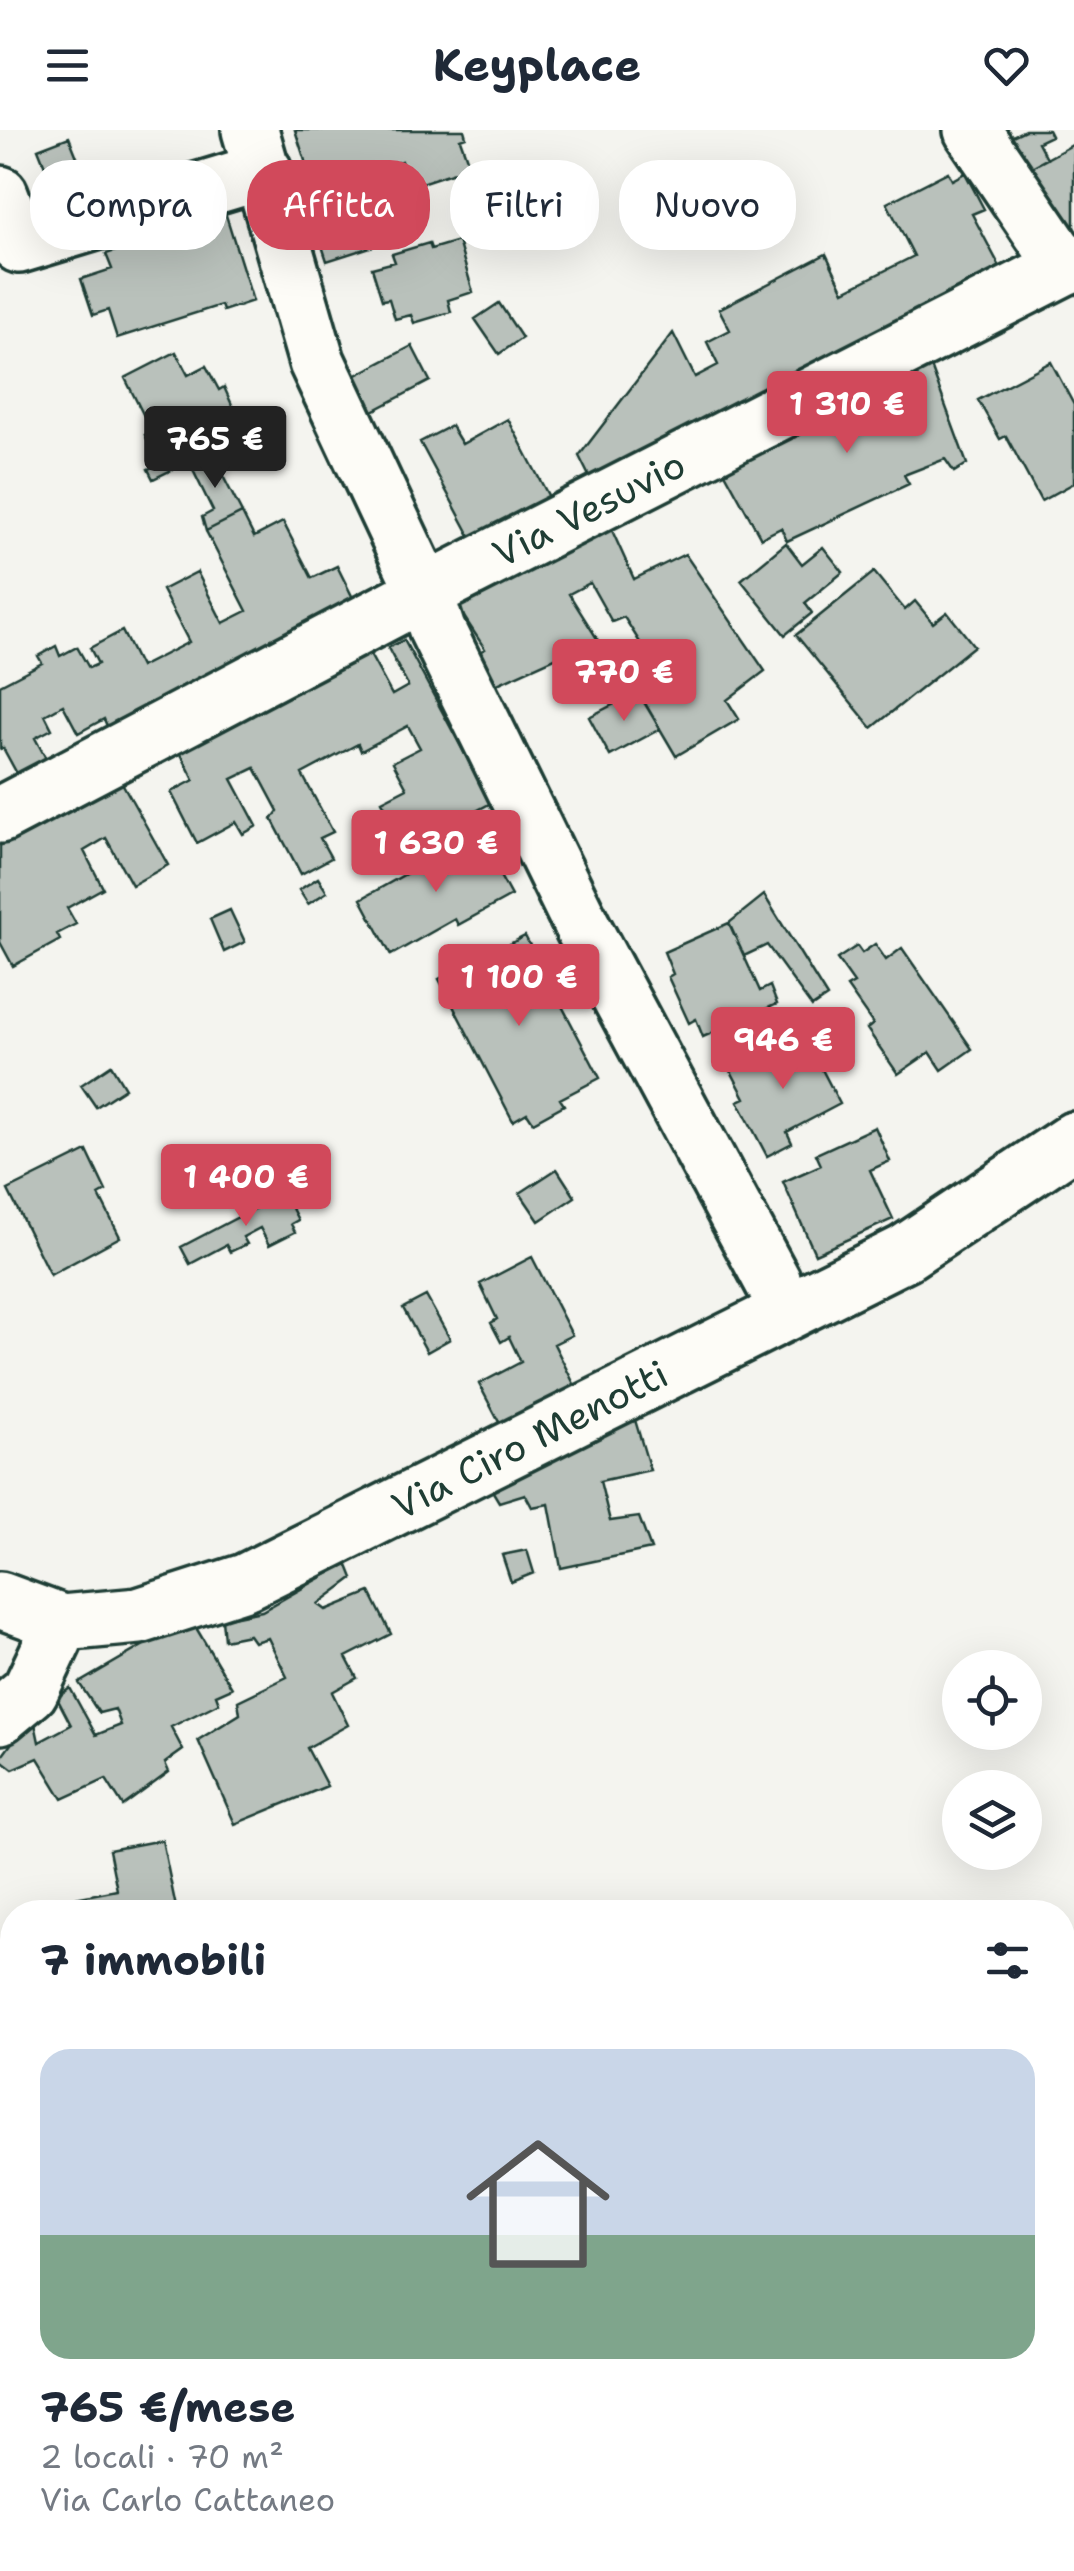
<!DOCTYPE html>
<html lang="it">
<meta charset="utf-8">
<style>
:root{--surface:#fff;--page:#f2f2f3;--text:#1f2937;--muted:#747a83;--accent:#d1495b}
body{margin:0;font-family:"Shantell Sans",sans-serif;background:var(--page);color:var(--text);height:100vh;display:flex;flex-direction:column;font-size:38px;white-space:nowrap}
*{box-sizing:border-box;margin:0}
p{font-size:32px;color:var(--muted)}
.icon{flex:none;width:55px;height:55px;fill:none;stroke:currentColor;stroke-width:2;stroke-linecap:round;stroke-linejoin:round}
.map{position:relative;flex:1;overflow:hidden}
.drawer{position:absolute;left:0px;top:1770px;width:1075px;height:672px;display:flex;flex-direction:column;background:var(--surface);border-radius:40px 40px 0 0;box-shadow:0 10px 40px #0002}
.drawer>*{flex:none}
.banner{position:absolute;left:30px;top:30px;width:1015px;height:90px;display:flex;gap:20px}
.tools{position:absolute;left:942px;top:1520px;display:grid;gap:20px}
.tools a{display:grid;place-items:center;width:100px;height:100px;border-radius:50%;background:var(--surface);box-shadow:0 10px 40px #0002;font-size:50px}
.price{position:absolute;translate:-50% -85px;padding:0 22px;border-radius:10px;background:var(--accent);color:#fff;font-size:32px;line-height:65px;filter:drop-shadow(0 2px 5px #0008)}
.price::after{content:'';position:absolute;left:50%;top:60px;width:30px;height:22px;margin-left:-15px;background:inherit;clip-path:polygon(0 0,100% 0,50% 100%)}
.price.active{background:#222;color:#fff}
ul{padding:0;list-style:none}
li{display:grid;align-content:center;gap:20px;height:530px;padding:0 40px}
li span{display:grid;place-items:center;height:310px;border-radius:30px;color:#555}
li>.icon{margin-inline-start:auto}
span .icon{width:180px;height:180px;fill:#fffc;stroke-width:1}
li b{font-size:42px}
h2{display:flex;justify-content:space-between;align-items:center;height:120px;padding:0 40px;font-size:42px}
.chip{padding:0 35px;border-radius:40px;background:var(--surface);box-shadow:0 10px 40px #0002;font-size:35px;line-height:90px}
.chip.active{background:var(--accent);color:#fff}
header{display:flex;justify-content:space-between;align-items:center;height:130px;padding:0 40px;background:var(--surface);font-size:45px;font-weight:700}
.map>svg:first-child{display:block}
.building{fill:#b9c1bb;stroke:#1f3d34;stroke-width:2.5}
.lines{fill:none;stroke-linecap:round;stroke-linejoin:round}
.minor-casing{stroke:#1f3d34;stroke-width:62}
.path{stroke:#1f3d34;stroke-width:6;stroke-dasharray:2.5 8;stroke-linecap:butt}
.minor{stroke:#fdfcf7;stroke-width:55}
.labels{text-anchor:middle;stroke-width:8;stroke-linejoin:round;paint-order:stroke}
.street-label{font-size:38px;fill:#1f3d34;stroke:#fdfcf7}
</style>
<header><svg class="icon" aria-label="menu" viewBox="0 0 24 24"><path d="M4 6h16M4 12h16M4 18h16"/></svg>Keyplace<svg class="icon" aria-label="heart" viewBox="0 0 24 24"><path d="M12 20l-8-8c-3-5 5-10 8-4 3-6 11-1 8 4z"/></svg></header>
<div class="map">
<svg width="1074" height="2441" viewBox="0 0 1074 2441">
<rect width="100%" height="100%" fill="#f4f4ef"/>
<filter id="ink" filterUnits="userSpaceOnUse"><feTurbulence type="fractalNoise" baseFrequency=".01" numOctaves="2"/><feDisplacementMap in="SourceGraphic" scale="20" xChannelSelector="R" yChannelSelector="G"/><feConvolveMatrix kernelMatrix="1 2 1 2 8 2 1 2 1" color-interpolation-filters="sRGB"/></filter>
<g filter="url(#ink)">
<!-- building -->
<path class="building" d="M295,0H464L466,7L460,9L470,37L409,57L401,31L382,38L405,106L327,131L299,46L309,43Z
M1025,0H1048L1051,6L1038,12L1047,29L1026,40L1010,7Z
M69,7L81,37L50,49L38,19Z
M1074,14V99L1061,106L1026,40Z
M948,42L952,50L965,43L984,79L972,84L1000,137L591,350L579,326L673,203L695,247L718,235L707,212L730,200L719,179L826,124L844,161L914,126L887,73Z
M226,85L253,171L223,181L221,175L117,208L108,180L93,185L81,149L112,139L106,124Z
M458,111L473,162L448,170L451,182L414,193L411,185L395,189L389,169L382,170L372,138L395,132L392,124L429,113L431,119Z
M499,173L522,208L499,224L475,189Z
M412,216L430,251L367,284L349,249Z
M176,222L188,245L206,236L219,260L224,257L237,286L212,300L222,315L153,349L148,339L159,334L145,305L152,302L125,248Z
M929,231L967,334L954,342L945,329L904,345L909,354L787,411L781,398L761,408L722,337Z
M1051,232L1074,275V353L1041,371L1006,306L1000,309L978,270Z
M508,289L550,369L473,411L420,312L451,296L462,314Z
M210,321L242,383L206,401L202,387L213,381L189,332Z
M242,383L254,407L283,392L312,448L337,436L355,472L109,601L104,589L78,603L63,575L45,585L52,599L35,608L49,634L20,649L3,618L0,619V555L42,533L38,526L56,516L60,526L77,517L89,538L98,534L90,518L122,501L140,537L189,512L162,460L197,442L223,493L247,481L206,401Z
M610,396L634,449L685,424L765,541L727,570L739,589L676,626L633,553L646,543L642,532L651,530L624,487L612,492L590,453L569,464L603,518L584,524L577,518L484,560L469,527L485,519L457,476Z
M786,413L802,434L823,417L843,442L805,473L812,483L785,505L741,450Z
M874,442L905,480L915,471L933,493L947,482L974,516L872,598L796,505Z
M404,510L491,673L435,703L441,712L412,727L382,671L407,658L393,632L420,618L408,596L361,621L358,614L302,644L333,702L320,708L331,728L301,744L272,689L278,681L255,638L232,649L257,696L243,704L236,692L197,713L171,662L194,650L179,620L368,521L392,565L408,556L388,518Z
M638,562L660,599L610,626L589,587Z
M121,651L168,735L132,755L106,708L84,721L103,758L67,778L76,794L57,804L60,810L13,836L0,812V716Z
M477,704L511,766L458,795L455,789L391,825L361,769Z
M318,748L327,762L308,774L299,760Z
M764,765L827,867L812,877L767,815L744,826L729,793Z
M230,780L245,812L224,822L210,789Z
M729,793L760,861L770,856L777,874L703,907L696,889L689,893L668,847L673,844L664,822Z
M525,806L600,948L560,969L564,975L533,992L527,983L513,991L439,849L468,834L464,826L482,817L487,826Z
M875,814L886,830L902,818L972,919L942,940L930,922L898,944L867,899L873,894L847,857L854,853L837,829L857,816L862,823Z
M803,903L840,974L787,1002L792,1013L767,1026L738,971L745,968L731,941Z
M111,935L125,958L96,977L81,955Z
M875,997L890,1031L870,1040L893,1089L815,1124L783,1052L821,1035L816,1024Z
M87,1021L106,1061L99,1065L120,1107L50,1145L8,1060Z
M194,1027L209,1054L193,1064L177,1036Z
M557,1039L575,1067L539,1091L520,1063Z
M284,1063L298,1090L291,1094L295,1102L269,1115L260,1098L243,1107L247,1114L230,1122L226,1115L190,1134L181,1117Z
M532,1127L572,1205L554,1214L575,1256L500,1294L479,1254L521,1232L509,1207L501,1212L491,1193L497,1189L480,1154Z
M426,1166L450,1209L427,1222L403,1178Z
M632,1280L650,1340L600,1351L610,1391L639,1387L651,1419L561,1438L549,1374L532,1377L525,1364L499,1372L490,1357Z
M527,1420L534,1443L511,1452L502,1425Z
M347,1433L353,1448L318,1474L326,1480L370,1462L391,1504L346,1527L357,1548L332,1562L348,1595L307,1618L327,1656L235,1694L198,1610L240,1584L238,1571L287,1547L268,1508L254,1512L249,1505L224,1510L222,1489L262,1481Z
M195,1496L232,1558L216,1565L219,1573L171,1597L183,1620L165,1633L169,1642L123,1676L106,1649L63,1669L38,1628L13,1639L0,1629L33,1584L39,1612L71,1595L57,1568L70,1558L96,1605L121,1595L115,1579L99,1583L79,1553L158,1507Z
M162,1710L177,1782H24L23,1778L117,1760L109,1720Z"/>
<g class="lines">
<defs>
<path id="minor" d="M250,0L317,232L425,462L437,500L583,798L773,1152
M972,0L1065,137
M0,64L19,115L264,41
M0,685L425,462L1074,132
M0,1470L62,1493L139,1486L245,1452L905,1123L1074,1010
M0,1586L30,1561L62,1493"/>
</defs>
<!-- minor casing -->
<use href="#minor" class="minor-casing"/>
<!-- path -->
<path class="path" d="M1065,2251L1074,2298"/>
<!-- minor -->
<use href="#minor" class="minor"/>
</g>
</g>
<g class="labels">
<!-- street labels -->
<g class="street-label">
<text transform="translate(589 379) rotate(-27)" y="13">Via Vesuvio</text>
<text transform="translate(530 1310) rotate(-27)" y="13">Via Ciro Menotti</text>
</g>
</g>
</svg>
<div class="tools">
<a><svg class="icon" aria-label="locate" viewBox="0 0 24 24"><circle cx="12" cy="12" r="6"/><path d="M12 2v4M12 18v4M2 12h4M18 12h4"/></svg></a>
<a><svg class="icon" aria-label="layers" viewBox="0 0 24 24"><path d="M12 4l9 5-9 5-9-5zM3 14l9 5 9-5"/></svg></a>
</div>
<b class="price" style="left:847px;top:326px">1 310 €</b>
<b class="price active" style="left:215px;top:361px">765 €</b>
<b class="price" style="left:624px;top:594px">770 €</b>
<b class="price" style="left:436px;top:765px">1 630 €</b>
<b class="price" style="left:519px;top:899px">1 100 €</b>
<b class="price" style="left:783px;top:962px">946 €</b>
<b class="price" style="left:246px;top:1099px">1 400 €</b>
<div class="banner">
<a class="chip">Compra</a>
<a class="chip active">Affitta</a>
<a class="chip">Filtri</a>
<a class="chip">Nuovo</a>
</div>
<section class="drawer">
<h2>7 immobili<svg class="icon" aria-label="filters" viewBox="0 0 24 24"><path d="M4 7h16M4 17h16"/><circle cx="9" cy="7" r="2"/><circle cx="15" cy="17" r="2"/></svg></h2>
<ul>
<li><span style="background:linear-gradient(#c9d6e8 60%,#7fa58c 0)"><svg class="icon" aria-label="home" viewBox="0 0 24 24"><path d="M3 11l9-7 9 7M6 9v11h12V9"/></svg></span><div><b>765 €/mese</b><p>2 locali · 70 m²</p><p>Via Carlo Cattaneo</p></div></li>
</ul>
</section>
</div>
